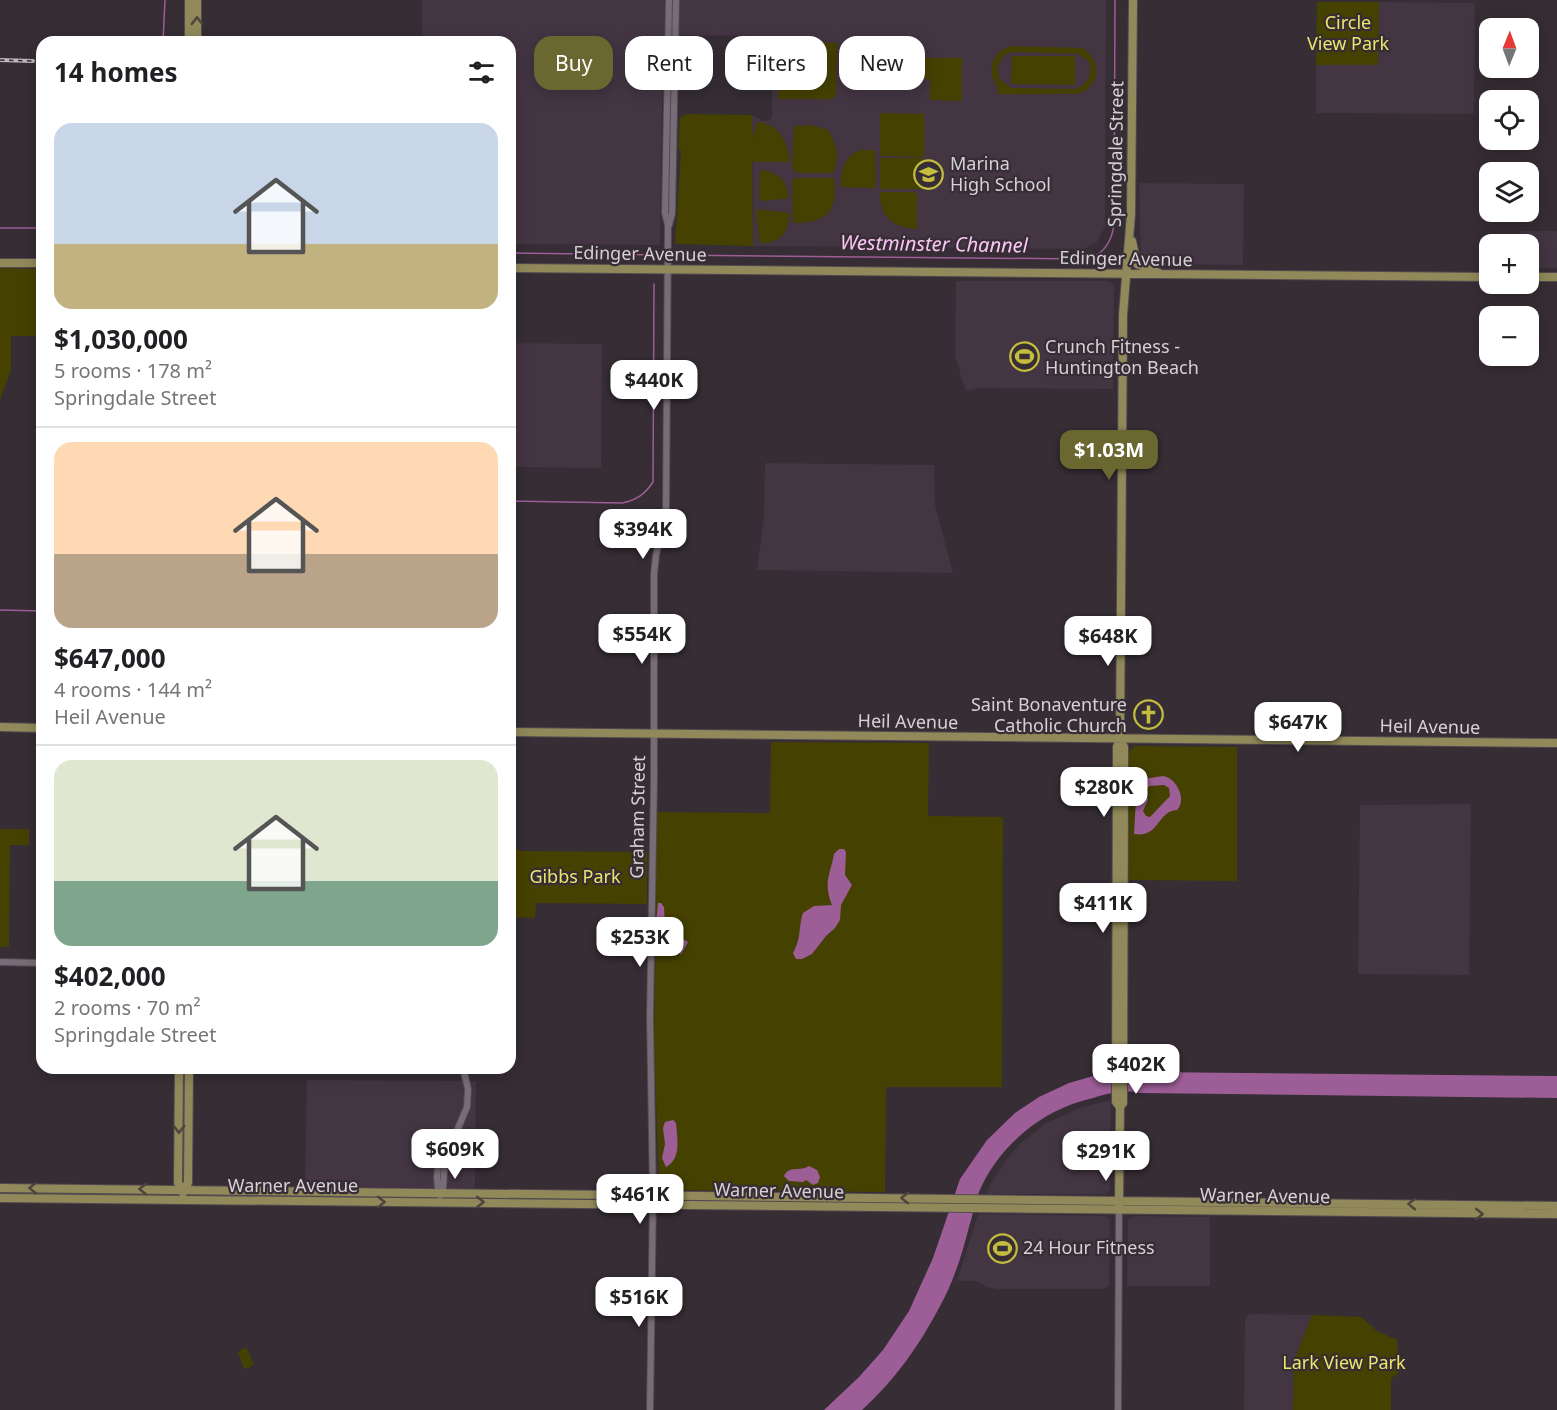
<!DOCTYPE html>
<meta charset="utf-8">
<style>
:root{--surface:#fff;--page:#f6f6f6;--text:#202124;--muted:#757577;--line:#e0e0e0;--accent:#6a6730}
body{margin:0;font-family:"Noto Sans",sans-serif;background:var(--page);color:var(--text);height:100vh;display:flex;flex-direction:column;font-size:22px;white-space:nowrap}
*{box-sizing:border-box;margin:0}
p{font-size:20px;color:var(--muted)}
.icon{flex:none;width:33px;height:33px;fill:none;stroke:currentColor;stroke-width:2;stroke-linecap:round;stroke-linejoin:round}
.map{position:relative;flex:1;overflow:hidden}
.drawer{position:absolute;left:36px;top:36px;width:480px;height:1038px;display:flex;flex-direction:column;background:var(--surface);border-radius:18px;box-shadow:0 3px 15px #0003}
.drawer>*{flex:none}
.hud{position:absolute;left:534px;top:36px;width:570px;height:54px;display:flex;gap:12px}
.needle{width:39px;rotate:1deg}
.controls{position:absolute;left:1479px;top:18px;display:grid;gap:12px}
.controls a{display:grid;place-items:center;width:60px;height:60px;border-radius:12px;background:var(--surface);box-shadow:0 3px 15px #0003;font-size:30px}
.price{position:absolute;translate:-50% -51px;padding:0 14px;border-radius:12px;background:#fff;color:#222;font-size:20px;line-height:39px;filter:drop-shadow(0 2px 3px #0008)}
.price::after{content:'';position:absolute;left:50%;top:36px;width:18px;height:14px;margin-left:-9px;background:inherit;clip-path:polygon(0 0,100% 0,50% 100%)}
.price.current{background:var(--accent);color:#fff}
ul{padding:0;list-style:none}
li{display:grid;align-content:center;gap:12px;height:318px;padding:0 18px}
li+li{border-top:2px solid var(--line)}
li span{display:grid;place-items:center;height:186px;border-radius:18px;color:#555}
li>.icon{margin-inline-start:auto}
span .icon{width:108px;height:108px;fill:#fffc;stroke-width:1}
li b{font-size:26px}
h2{display:flex;justify-content:space-between;align-items:center;height:72px;padding:0 18px;font-size:26px}
.pill{padding:0 21px;border-radius:18px;background:var(--surface);box-shadow:0 3px 15px #0003;font-size:21px;line-height:54px}
.pill.current{background:var(--accent);color:#fff}
.map>svg:first-child{display:block}
.built{fill:#433542}
.green{fill:#454101;fill-rule:evenodd}
.water{fill:#9d5e98;fill-rule:evenodd}
.lines{fill:none;stroke-linecap:round;stroke-linejoin:round}
.stream{stroke:#9d5e98;stroke-width:1.5}
.minor-casing{stroke:#524a51;stroke-width:8}
.major-casing{stroke:#524a51;stroke-width:10}
.minor{stroke:#786d76;stroke-width:6}
.major{stroke:#918959;stroke-width:8}
.rail-casing{stroke:#beb7bd;stroke-width:4}
.rail{stroke:#362d35;stroke-width:1.5;stroke-dasharray:4.5;stroke-linecap:butt}
.oneway{stroke:#4d443e}
.labels{text-anchor:middle;stroke-width:4.5;stroke-linejoin:round;paint-order:stroke}
.park-label{font-size:18px;fill:#ece56c;stroke:#362d35}
.street-label{font-size:18px;fill:#d7d1d6;stroke:#362d35}
.poi-label{font-size:18px;fill:#d7d1d6;stroke:#362d35;text-anchor:start}
.water-label{font-size:20px;font-style:italic;fill:#fac5f4;stroke:#362d35}
</style>
<div class="map">
<svg width="1557" height="1410" viewBox="0 0 1557 1410">
<rect width="100%" height="100%" fill="#362d35"/>
<!-- built -->
<path class="built" d="M422,0H1106L1105,227L1097,242L1084,249L753,246L752,115L763,121H768L772,117L773,36L663,35L660,245L510,244V42H422Z
M1379,2L1475,3L1474,114L1316,113V65H1378Z
M1139,183L1244,184L1243,265L1145,264L1141,263Z
M1519,231H1557V268H1529L1528,244H1519Z
M956,281H1108L1112,283L1114,286L1113,389L978,388L966,391L955,357Z
M510,343L602,344L601,468L510,467Z
M765,463L934,465L935,505L953,573L757,570L764,516Z
M1471,804L1469,975L1358,974L1360,805Z
M307,1080L476,1081L475,1189L307,1186L305,1181Z
M1111,1100L1110,1190L1105,1194H986L991,1183L1008,1157L1022,1142L1045,1124L1079,1108Z
M978,1214L1106,1216L1110,1220L1109,1286L1103,1289H997L987,1287L976,1281H957Z
M1133,1216L1210,1217V1286H1127L1128,1220Z
M1250,1314L1312,1315L1294,1361L1293,1410H1244L1245,1318Z"/>
<!-- green -->
<path class="green" d="M1317,2H1379L1378,65H1316Z
M805,42L837,43L836,95L832,99H778C779,70 777,56 805,42Z
M853,42L910,43L909,71H853Z
M1011,46L1082,48C1103,60 1100,87 1077,94H997L998,88C986,72 991,52 1011,46ZM1012,52L1079,54L1089,62C1093,75 1088,84 1076,89L1011,88L999,79L997,68L1003,56Z
M1012,56H1075V85L1011,84Z
M916,58H962V101L930,100V79H916Z
M880,113L924,114V157L880,156Z
M686,114L752,115V139L757,122C778,122 789,144 790,162H752L753,246L675,244L681,151L678,149L680,118Z
M811,125L828,130C837,145 840,158 833,173H797L792,168L794,126Z
M861,150H875L876,186L874,188L841,187C841,169 843,157 861,150Z
M880,158H923V189H880Z
M760,170C778,172 787,180 789,198L764,201L759,199Z
M795,178H834C838,212 827,223 793,223L792,181Z
M880,192H914L917,195V229C893,228 879,216 880,192Z
M759,209L790,213C788,233 781,243 760,243L756,214Z
M0,268L42,269V336H11V370L0,400Z
M771,742L929,743L928,816L1003,817L1002,1087H886L885,1192L665,1190L660,1186L659,1182L654,1046L657,812L770,813Z
M1134,746L1237,747V881L1129,880V752Z
M0,829H29V845H10L9,947H0Z
M515,848L520,851L647,852V904L536,903L535,918L510,917V849Z
M1312,1315L1361,1317L1377,1331L1397,1340L1399,1372L1391,1379V1410H1293L1294,1361Z
M246,1347L254,1364L247,1369L244,1368L238,1352Z"/>
<!-- water -->
<path class="water" d="M1163,776C1177,778 1187,800 1177,810C1157,811 1160,838 1134,834L1137,780ZM1164,785L1169,788L1170,796L1150,817L1146,816L1143,811L1148,800L1146,790L1149,786Z
M839,849H844L846,852L845,875L852,885L841,905L840,920L835,928L826,936L812,954L802,959H796L793,953C802,937 798,928 803,913L814,906L832,905C823,882 830,876 834,854Z
M658,903H661L664,907L665,926L678,930L683,939L688,942L681,955L678,950L676,933L667,934L664,941L657,937L660,930L656,924Z
M1142,1072L1557,1076V1098L1140,1093C1119,1088 1101,1096 1082,1101C1038,1113 996,1150 979,1192C974,1204 973,1215 969,1227C962,1255 953,1283 939,1308C919,1346 894,1381 862,1410H824L859,1377L883,1350L909,1311L933,1258L960,1179L987,1140L1015,1113L1039,1097L1069,1083L1100,1074Z
M673,1120L676,1123C677,1138 682,1158 666,1167L662,1158L665,1144L663,1128L665,1122Z
M809,1166L817,1170L820,1177L818,1183L813,1185L806,1180L803,1182L789,1181L784,1176C789,1165 800,1172 809,1166Z"/>
<g class="lines">
<!-- stream -->
<path class="stream" d="M163,42L165,0
M0,228H42
M510,253L665,255
M670,255L1081,259C1102,258 1111,244 1114,225L1115,0
M510,501L622,503C637,500 645,494 653,482L654,284
M0,610L42,611"/>
<defs>
<path id="minor" d="M669,225L672,214L676,0
M0,962L42,963
M440,1193L443,1189L445,1159L467,1107L468,1089L463,1068
M440,1196C433,1175 439,1146 456,1132
M650,1410L653,1195L650,1017L654,780V574L656,555L666,512L668,225L665,213L669,0
M1118,1410L1119,1210"/>
<path id="major" d="M189,42V0
M197,42V0
M1132,241L1137,264L1159,273
M0,263H42
M510,268L1490,277
M1528,277H1557
M0,727L42,728
M510,732L1557,743
M179,1068L178,1183L184,1190
M1120,1107L1116,1102L1117,747L1120,739L1123,315L1131,214L1133,0
M0,1188L1557,1206
M183,1193L188,1183L189,1068
M0,1198L1557,1214
M1119,1205L1120,1107L1123,1103L1124,782V747L1120,739"/>
</defs>
<!-- minor casing -->
<use href="#minor" class="minor-casing"/>
<!-- major casing -->
<use href="#major" class="major-casing"/>
<!-- minor -->
<use href="#minor" class="minor"/>
<!-- major -->
<use href="#major" class="major"/>
<defs>
<path id="rail" d="M0,60L33,61"/>
</defs>
<!-- rail casing -->
<use href="#rail" class="rail-casing"/>
<!-- rail -->
<use href="#rail" class="rail"/>
</g>
<!-- one-way arrows -->
<defs><path id="oneway-chevron" d="M-2-3.5L2.5 0L-2 3.5" fill="none" stroke-width="1.6" stroke-linecap="round" stroke-linejoin="round" transform="scale(1.5)"/></defs>
<g class="oneway">
<use href="#oneway-chevron" transform="translate(197 21) rotate(-90)"/>
<use href="#oneway-chevron" transform="translate(179 1129) rotate(91)"/>
<use href="#oneway-chevron" transform="translate(33 1188) rotate(-179)"/>
<use href="#oneway-chevron" transform="translate(143 1189) rotate(-179)"/>
<use href="#oneway-chevron" transform="translate(905 1198) rotate(-179)"/>
<use href="#oneway-chevron" transform="translate(381 1202) rotate(-1)"/>
<use href="#oneway-chevron" transform="translate(480 1202)"/>
<use href="#oneway-chevron" transform="translate(1412 1204) rotate(-179)"/>
<use href="#oneway-chevron" transform="translate(1479 1214)"/>
</g>
<!-- icons -->
<defs>
<symbol id="school-ring" viewBox="-11 -11 22 22"><circle r="9.5" fill="#362d35" stroke="#c4bc3e" stroke-width="1.5"/><path d="M0-5L7-2L0 1L-7-2ZM-4 1L0 2.5L4 1V4Q0 6-4 4Z" fill="#c4bc3e"/></symbol>
<symbol id="stadium-ring" viewBox="-11 -11 22 22"><circle r="9.5" fill="#362d35" stroke="#c4bc3e" stroke-width="1.5"/><path d="M0-5a6.5 5 0 1 0 0 10a6.5 5 0 1 0 0-10ZM-3.5-1.8h7v3.6h-7Z" fill="#c4bc3e"/></symbol>
<symbol id="church-ring" viewBox="-11 -11 22 22"><circle r="9.5" fill="#362d35" stroke="#c4bc3e" stroke-width="1.5"/><path d="M-1.2-6h2.4v3.5h3.3v2.4h-3.3V6h-2.4V-.1h-3.3v-2.4h3.3Z" fill="#c4bc3e"/></symbol>
</defs>
<g fill-rule="evenodd">
<use href="#school-ring" x="912" y="158" width="33" height="33"/>
<use href="#stadium-ring" x="1008" y="340" width="33" height="33"/>
<use href="#church-ring" x="1132" y="698" width="33" height="33"/>
<use href="#stadium-ring" x="986" y="1232" width="33" height="33"/>
</g>
<g class="labels">
<!-- park labels -->
<g class="park-label">
<text x="1348" y="29">Circle<tspan x="1348" dy="21">View Park</tspan></text>
<text x="575" y="883">Gibbs Park</text>
<text x="1344" y="1369">Lark View Park</text>
</g>
<!-- street labels -->
<g class="street-label">
<text transform="translate(1116 154) rotate(-89)" y="6">Springdale Street</text>
<text transform="translate(640 254) rotate(1)" y="6">Edinger Avenue</text>
<text transform="translate(1126 259) rotate(1)" y="6">Edinger Avenue</text>
<text transform="translate(908 722) rotate(1)" y="6">Heil Avenue</text>
<text transform="translate(1430 727) rotate(1)" y="6">Heil Avenue</text>
<text transform="translate(638 817) rotate(-89)" y="6">Graham Street</text>
<text x="293" y="1192">Warner Avenue</text>
<text transform="translate(779 1191) rotate(1)" y="6">Warner Avenue</text>
<text transform="translate(1265 1196) rotate(1)" y="6">Warner Avenue</text>
</g>
<!-- poi labels -->
<g class="poi-label">
<text x="950" y="170">Marina<tspan x="950" dy="21">High School</tspan></text>
<text x="1045" y="353">Crunch Fitness -<tspan x="1045" dy="21">Huntington Beach</tspan></text>
<text x="1127" y="711" text-anchor="end">Saint Bonaventure<tspan x="1127" dy="21">Catholic Church</tspan></text>
<text x="1023" y="1254">24 Hour Fitness</text>
</g>
<!-- water labels -->
<g class="water-label">
<text transform="translate(934 244) rotate(1)" y="7">Westminster Channel</text>
</g>
</g>
</svg>
<div class="controls">
<a><svg class="needle" viewBox="-14 -14 28 28"><path d="M0-13l5 13h-10z" fill="#e53935"/><path d="M0 13l5-13h-10z" fill="#757577"/></svg></a>
<a><svg class="icon" aria-label="locate" viewBox="0 0 24 24"><circle cx="12" cy="12" r="6"/><path d="M12 2v4M12 18v4M2 12h4M18 12h4"/></svg></a>
<a><svg class="icon" aria-label="layers" viewBox="0 0 24 24"><path d="M12 4l9 5-9 5-9-5zM3 14l9 5 9-5"/></svg></a>
<a>+</a>
<a>−</a>
</div>
<b class="price" style="left:654px;top:411px">$440K</b>
<b class="price current" style="left:1109px;top:481px">$1.03M</b>
<b class="price" style="left:643px;top:560px">$394K</b>
<b class="price" style="left:642px;top:665px">$554K</b>
<b class="price" style="left:1108px;top:667px">$648K</b>
<b class="price" style="left:1298px;top:753px">$647K</b>
<b class="price" style="left:1104px;top:818px">$280K</b>
<b class="price" style="left:1103px;top:934px">$411K</b>
<b class="price" style="left:640px;top:968px">$253K</b>
<b class="price" style="left:1136px;top:1095px">$402K</b>
<b class="price" style="left:455px;top:1180px">$609K</b>
<b class="price" style="left:1106px;top:1182px">$291K</b>
<b class="price" style="left:640px;top:1225px">$461K</b>
<b class="price" style="left:639px;top:1328px">$516K</b>
<div class="hud">
<a class="pill current">Buy</a>
<a class="pill">Rent</a>
<a class="pill">Filters</a>
<a class="pill">New</a>
</div>
<section class="drawer">
<h2>14 homes<svg class="icon" aria-label="filters" viewBox="0 0 24 24"><path d="M4 7h16M4 17h16"/><circle cx="9" cy="7" r="2"/><circle cx="15" cy="17" r="2"/></svg></h2>
<ul>
<li><span style="background:linear-gradient(#c9d6e8 65%,#c2b280 0)"><svg class="icon" aria-label="home" viewBox="0 0 24 24"><path d="M3 11l9-7 9 7M6 9v11h12V9"/></svg></span><div><b>$1,030,000</b><p>5 rooms · 178 m²</p><p>Springdale Street</p></div></li>
<li><span style="background:linear-gradient(#ffd9b3 60%,#b9a48a 0)"><svg class="icon" aria-label="home" viewBox="0 0 24 24"><path d="M3 11l9-7 9 7M6 9v11h12V9"/></svg></span><div><b>$647,000</b><p>4 rooms · 144 m²</p><p>Heil Avenue</p></div></li>
<li><span style="background:linear-gradient(#dfe7d0 65%,#7fa58c 0)"><svg class="icon" aria-label="home" viewBox="0 0 24 24"><path d="M3 11l9-7 9 7M6 9v11h12V9"/></svg></span><div><b>$402,000</b><p>2 rooms · 70 m²</p><p>Springdale Street</p></div></li>
</ul>
</section>
</div>
